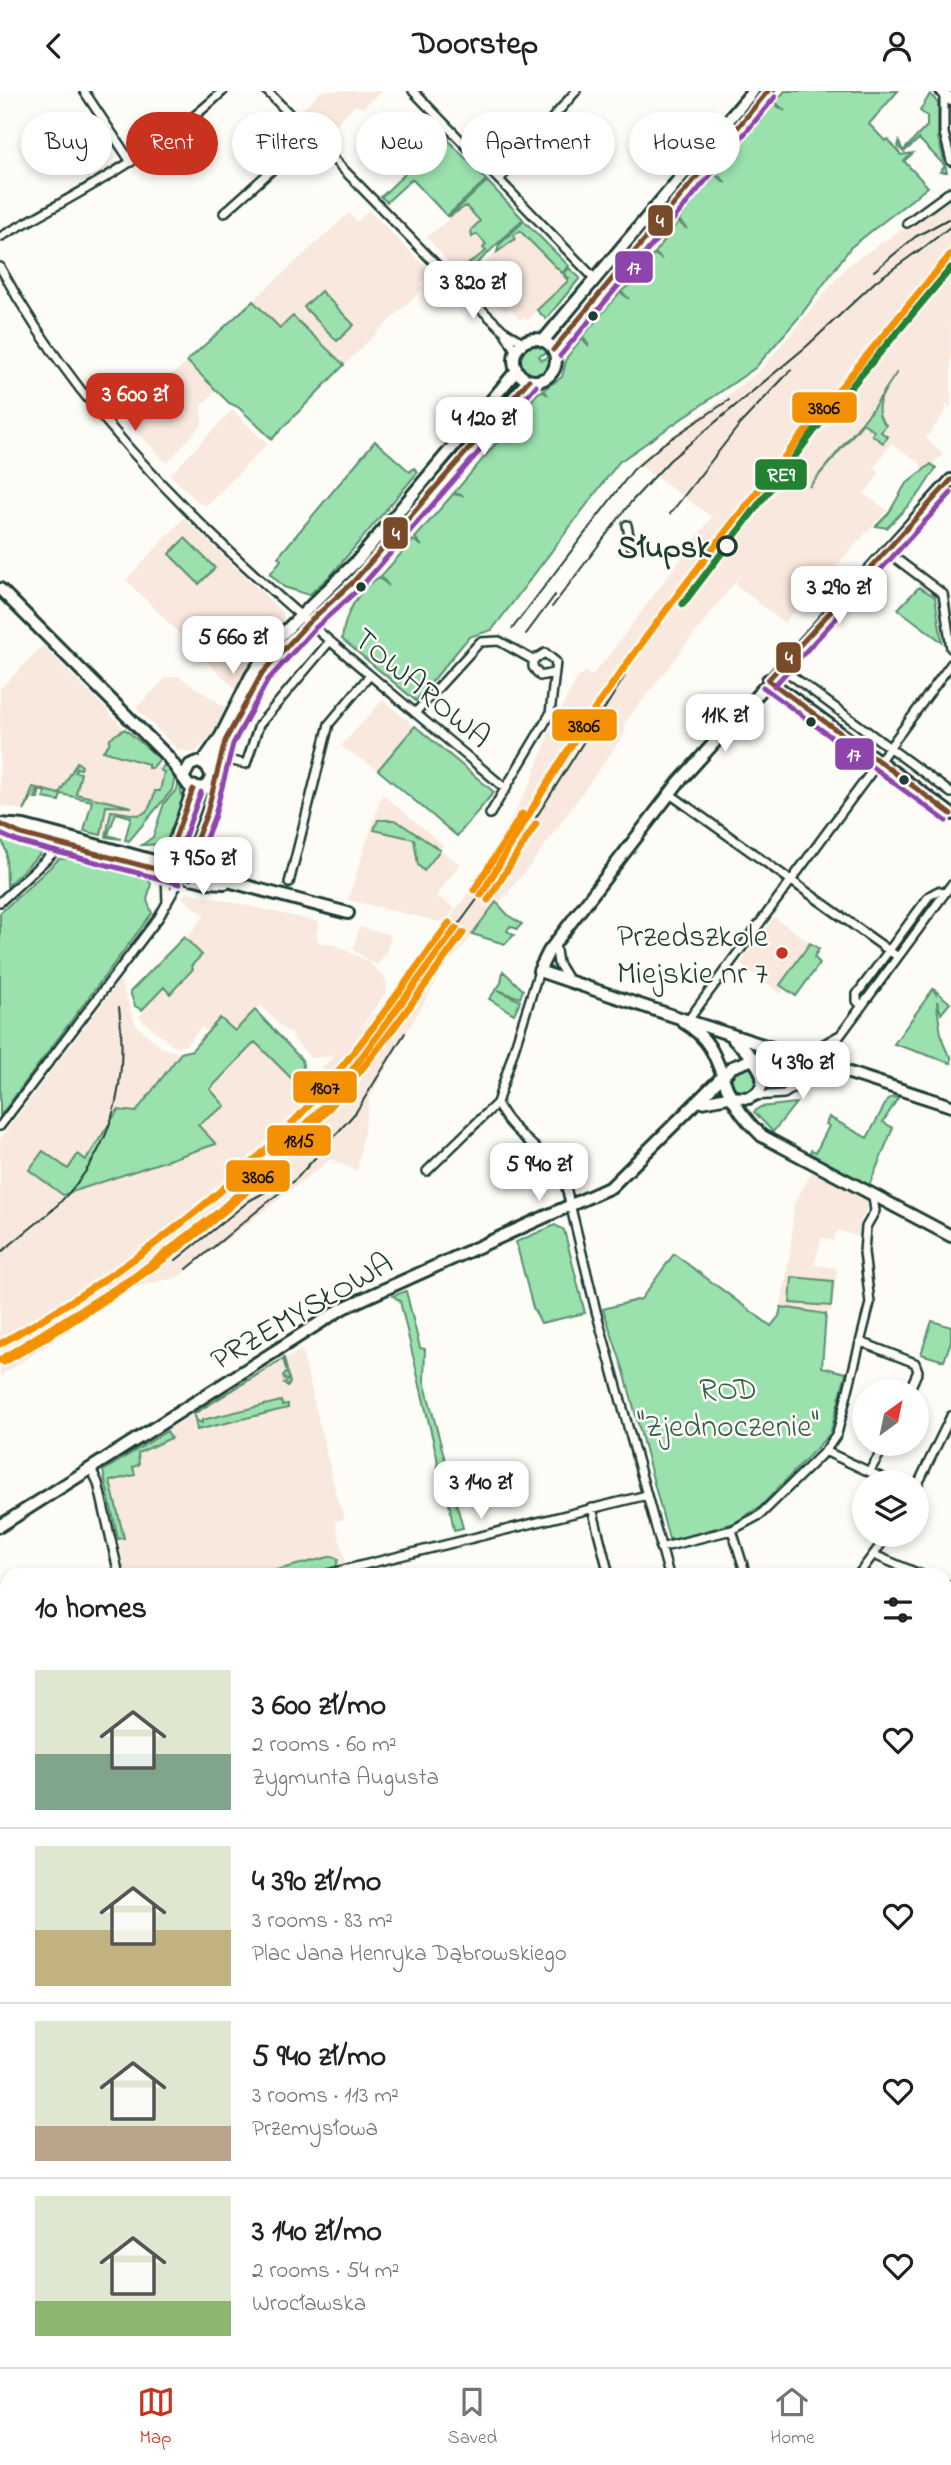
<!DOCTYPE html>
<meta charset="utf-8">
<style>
:root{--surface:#fff;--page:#f2f2f2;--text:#202124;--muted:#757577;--line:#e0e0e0;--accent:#c8321e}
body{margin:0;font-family:"Indie Flower",sans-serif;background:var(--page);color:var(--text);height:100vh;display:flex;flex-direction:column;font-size:26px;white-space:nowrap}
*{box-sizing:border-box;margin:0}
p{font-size:23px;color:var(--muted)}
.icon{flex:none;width:38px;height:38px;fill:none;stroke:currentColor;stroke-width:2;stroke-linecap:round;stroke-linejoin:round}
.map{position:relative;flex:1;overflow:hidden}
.sheet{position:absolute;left:0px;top:1477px;width:952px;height:800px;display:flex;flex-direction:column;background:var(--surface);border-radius:21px 21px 0 0;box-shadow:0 4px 10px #0003}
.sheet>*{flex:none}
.hud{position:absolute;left:21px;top:21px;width:910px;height:63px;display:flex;gap:14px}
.needle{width:46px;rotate:33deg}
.buttons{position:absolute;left:852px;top:1288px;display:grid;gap:14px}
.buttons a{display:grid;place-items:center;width:77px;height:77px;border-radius:50%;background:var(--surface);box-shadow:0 4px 10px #0003;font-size:35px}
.price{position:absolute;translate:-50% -60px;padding:0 16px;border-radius:14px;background:#fff;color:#222;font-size:23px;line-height:46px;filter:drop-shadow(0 2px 4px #0008)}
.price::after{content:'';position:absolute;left:50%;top:42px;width:21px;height:16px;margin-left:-10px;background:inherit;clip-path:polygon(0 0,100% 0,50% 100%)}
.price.on{background:var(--accent);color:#fff}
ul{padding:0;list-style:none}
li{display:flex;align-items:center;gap:21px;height:175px;padding:0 35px}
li+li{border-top:2px solid var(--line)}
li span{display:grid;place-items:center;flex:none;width:196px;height:140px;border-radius:0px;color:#555}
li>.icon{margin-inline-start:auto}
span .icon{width:84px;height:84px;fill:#fffc;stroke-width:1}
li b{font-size:30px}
h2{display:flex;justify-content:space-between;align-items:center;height:84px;padding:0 35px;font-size:30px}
.pill{padding:0 24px;border-radius:32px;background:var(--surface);box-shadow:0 4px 10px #0003;font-size:24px;line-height:63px}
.pill.on{background:var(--accent);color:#fff}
header{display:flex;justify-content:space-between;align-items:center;height:91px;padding:0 35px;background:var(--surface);font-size:32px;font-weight:700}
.dock{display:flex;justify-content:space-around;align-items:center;height:98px;border-top:2px solid var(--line);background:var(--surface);font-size:19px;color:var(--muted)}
.dock a{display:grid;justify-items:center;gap:4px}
.dock .on{color:var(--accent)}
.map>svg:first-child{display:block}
.built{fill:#f8e8dd}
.green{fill:#9ae1ae;stroke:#5c8f71;stroke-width:2}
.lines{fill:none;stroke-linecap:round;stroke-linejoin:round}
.street-casing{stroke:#1f3d34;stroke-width:12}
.secondary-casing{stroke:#1f3d34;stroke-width:16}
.street{stroke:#fdfcf7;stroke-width:7}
.secondary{stroke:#fdfcf7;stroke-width:10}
.rail{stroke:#1f3d34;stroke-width:2}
.bus-1-casing{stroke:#fdfcf7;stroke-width:10}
.bus-2-casing{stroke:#fdfcf7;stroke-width:10}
.bus-1{stroke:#7a4b2a;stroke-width:5}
.bus-2{stroke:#8e44ad;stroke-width:5}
.rail-1-casing{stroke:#fdfcf7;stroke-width:12}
.rail-2-casing{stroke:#fdfcf7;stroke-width:12}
.rail-3-casing{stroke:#fdfcf7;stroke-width:12}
.rail-4-casing{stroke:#fdfcf7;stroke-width:12}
.rail-1{stroke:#f49103;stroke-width:7}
.rail-2{stroke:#238132;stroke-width:7}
.rail-3{stroke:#f49103;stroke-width:7}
.rail-4{stroke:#f49103;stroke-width:7}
.bus-dot{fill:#1f3d34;stroke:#fdfcf7;stroke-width:2.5}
.stop-dot{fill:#fdfcf7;stroke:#1f3d34;stroke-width:3.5}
.poi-dot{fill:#c8321e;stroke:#fdfcf7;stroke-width:2.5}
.labels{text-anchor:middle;stroke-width:5;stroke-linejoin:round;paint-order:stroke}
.stop-label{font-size:32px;font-weight:bold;fill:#1f3d34;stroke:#fdfcf7;text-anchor:end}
.street-label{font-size:32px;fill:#1f3d34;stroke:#fdfcf7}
.poi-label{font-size:32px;fill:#1f3d34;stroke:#fdfcf7;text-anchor:end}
.park-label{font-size:32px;fill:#385e4c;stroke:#fdfcf7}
.line-badge{stroke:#fdfcf7;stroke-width:2.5}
.badge-label{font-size:19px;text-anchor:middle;font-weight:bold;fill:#fff}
.pale-badge-label{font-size:19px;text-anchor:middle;font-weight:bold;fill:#111}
</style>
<header><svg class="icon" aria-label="back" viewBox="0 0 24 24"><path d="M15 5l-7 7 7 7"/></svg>Doorstep<svg class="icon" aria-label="person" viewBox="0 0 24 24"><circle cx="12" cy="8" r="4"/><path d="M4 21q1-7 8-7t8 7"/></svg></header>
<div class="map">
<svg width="951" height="2276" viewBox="0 0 951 2276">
<rect width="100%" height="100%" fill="#fdfcf7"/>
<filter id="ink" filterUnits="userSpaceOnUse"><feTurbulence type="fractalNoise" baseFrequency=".0143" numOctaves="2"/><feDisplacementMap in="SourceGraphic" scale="14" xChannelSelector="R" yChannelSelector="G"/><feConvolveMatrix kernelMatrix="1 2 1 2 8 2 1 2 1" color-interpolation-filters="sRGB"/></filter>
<g filter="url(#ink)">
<!-- built -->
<path class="built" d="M321,0H381L363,17L355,14L326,43L302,19Z
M951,106V317L945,313L947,318L926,347L943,364L924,380L919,371L891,352L874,376L880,381L864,403L887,419L784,532L735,493L745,478L624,633L625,642L536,767L441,882L370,1005L357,1080L331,1068L178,1186L135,1196L0,1285V1048L120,889L136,934L162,957L181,962L135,1021L118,1019L86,1069L68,1078L43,1061L63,1104L216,1053L198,1034L210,998L256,951L300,996L335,965L311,967L293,947V943L284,938L260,914L235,941L219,931L209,942L202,936L185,955H173L139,926L164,896L171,902L202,864L186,848L205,824L182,807L187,801L319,831L316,844L318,852L335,854L369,871L386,889L387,900L358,941L423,866L472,796L531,692L548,645L576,589L585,581L591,585L607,567L712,426L636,372L759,281L848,174Z
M465,115L480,130L472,137L473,146L477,143L486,153V160L468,173L472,177L463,185L466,175L456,180L427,146Z
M369,119L431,182L419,193L423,197L344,274L293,225L280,237L253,210L349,122L357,131Z
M520,140L568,190L527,229L524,226L520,229L510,218L505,220L489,212L467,190L495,162L515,148L514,144Z
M188,271L217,298L201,315L202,333L167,372L120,323Z
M232,319L267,353L208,414L200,413L170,384Z
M184,427L283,522V530L236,599L126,489Z
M43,554L125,638L110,647L106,658L149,673L148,677L158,672L164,681L160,701L155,700L152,714L145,723L109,721L106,745L84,740L92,710L35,697L26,720L0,714V598Z
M178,585L225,616L215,640L195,662L178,659L136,617L166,587Z
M383,609L413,634L378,679L341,655Z
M382,703L443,754L440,759L460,773L436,805L455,817L445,832L348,809Z
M774,826L819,858L814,866L820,872L796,905L785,898L781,903L740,873Z
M359,836L391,844L386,863L376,874L353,859Z
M812,1081L870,1111L860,1132L859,1146L838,1139L833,1150L822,1146L814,1174L837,1177L832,1219L826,1223L781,1216L791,1156L794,1113Z
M302,1259L338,1412L343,1422L344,1428L335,1430L346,1472L278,1484H126L104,1379L244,1291Z
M7,1574V1854H0V1576Z
M7,1890V2208L0,2210V2213V1892Z
M7,2242V2270H280L281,2276H0V2244Z
M471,2270H594L568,2276H473Z"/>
<!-- green -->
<path class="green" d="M785,0H898L869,33L885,50L888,48L901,64L913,62L904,70L928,96L851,156L801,224L755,277L619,371L492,539L469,546L416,610L342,548C345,521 357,501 379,486L389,495L381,485L413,449L422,455L415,447L453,403L464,405L454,402L503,344L511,349L504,342L538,302L542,300L548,304L543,299L562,286L567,266L582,247L589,255L583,245L620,201L629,208L621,200L631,193L654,163L662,168L655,162L678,131L687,138L679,129L715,84L726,92L716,82L774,13L785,20L775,11Z
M930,3L938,12V47L947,81H940L945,75L919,48L904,61L898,56L899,51L903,60L927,35V25L920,20Z
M447,42L451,45L448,49L486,89L447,125L412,88L387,111L381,106Z
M487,90L523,128L461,188L455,181L466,175L468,177L463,185L472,177L468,173L486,160L483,157L486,153L477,143L472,146L471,139L480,130L466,115L449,126Z
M524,130L569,175L562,182L520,140L514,144L515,148L497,161L499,154Z
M569,177L580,187L546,228L537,219L568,190L565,186L570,188L564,183Z
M321,200L354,234L337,250L304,216Z
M253,210L280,237L293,225L344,274L272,348L238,316L229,312L187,270Z
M537,254L549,261L539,265L541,269L551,266L550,275L544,282L535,285L523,278L520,268L527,256Z
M897,281C887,297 868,317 886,334L881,341L888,346L883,352L872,344L874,340L863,332L809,396L869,323Z
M508,295L514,300L412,417L411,411Z
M519,305L525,311L426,427L417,422L475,357L481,358L508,325L506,320Z
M375,350L410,381L414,377L418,381L332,483L309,504L284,496L270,483L281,469L278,466Z
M931,373L936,377L920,402L887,437L876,435L889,422L905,394Z
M185,447L215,477L199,493L169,463Z
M919,496L935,506L942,551L898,518Z
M415,635L494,701L457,745L378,679Z
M125,638L160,668L152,677H148V673L103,660L109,653L110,647Z
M77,671L82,675L81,678L76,677L75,681L81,682L76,703L132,716L106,715L101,744L84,740L92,710L61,703L59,710L43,707L45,701L40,699L38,707H35L38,700L36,699L24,720L33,696L59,703Z
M165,673L175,686L172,699L129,750L125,749L131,726L116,722L108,744L121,748L106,746L111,720C137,722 147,734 155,700H160L164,681L160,679Z
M179,689L183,710L165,753L142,754L153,746L164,712L177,698Z
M378,729H395L440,759L424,780L418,774L414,748L374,739Z
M1,746L35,755L42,761L7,795L6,761Z
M59,768H76L146,786L151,793L147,809L152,822L0,1025V822Z
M496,811L509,825L522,833L517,838L510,835L507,840L514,844L505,853L472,843Z
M184,846L202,864L191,875L193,878L170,903L164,896L142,919L135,915L130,901Z
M810,852L819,858L814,866L820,872L796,905L780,894Z
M503,880L523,899L520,907L498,899L520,910L514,923L489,908L501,892Z
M933,898L936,903V900L950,912L941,923L937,910C938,924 941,958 951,965V972L894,953Z
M255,919L302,969L304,981L295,991L255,951L210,998L225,1015L198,1034L216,1053L63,1104L29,1079L43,1060L68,1078L78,1063L86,1069L118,1019L136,1021L181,962L192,959L220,927L235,940Z
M783,965L812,978C800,994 787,1000 767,1001L760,968Z
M732 989a13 13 0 1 1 26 0a13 13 0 1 1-26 0Z
M893,1006L898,1007L883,1031L893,1037L869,1095L808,1065L811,1059L816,1061L829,1035L826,1033L829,1026L867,1047L888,1008Z
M796,1012L773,1041L754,1021L760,1016Z
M555,1134L564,1139L585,1222L541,1232L533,1217L516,1151Z
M674,1163L771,1235L779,1225L781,1216L826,1223L822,1276L846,1282L830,1343L761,1415L734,1432L676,1448H669L624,1280L603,1218L641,1208Z
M792,1186L833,1190L831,1215L790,1212Z
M406,1200L420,1257L425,1258L424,1290L463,1437L454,1439L446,1397H440L437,1366L400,1210L393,1205Z
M932,1230L951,1236V1250L944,1270L921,1263Z
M284,1267L290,1292L288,1295L284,1292L288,1289L284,1288L283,1284L287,1282L283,1268L194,1323L197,1330L202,1332V1329L281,1310L282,1314L288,1313V1317L197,1339L194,1322Z
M167,1340L171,1347L138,1362L139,1374L133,1376L135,1384L110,1390L124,1447L118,1448L103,1380Z
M333,1465L338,1468L336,1477L308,1484H256Z
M304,2270H419L420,2276H305Z
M750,2270H893L888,2276H756Z"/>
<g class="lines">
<defs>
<path id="street" d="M84,0L131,71
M267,0L463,201L503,239L524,252
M413,0L595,188
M944,2V42L951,70
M499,89L576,0
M224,122L310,45
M907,132L951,100
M0,146C78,103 158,61 223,0
M0,176C114,388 325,544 506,698
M505,242L516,261
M627,434L631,455
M886,460L943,503
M943,503L951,557
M533,569V576L540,585L553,582
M780,576L951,702
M415,622L480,551L499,550L533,569
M223,668L246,673L259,634L330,550
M670,703L898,866
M490,723L550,623L556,571L545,562L533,569
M166,781L167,813
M289,792L329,633L370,584
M0,811L64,752
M555,853L558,872L569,890
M862,915L857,910V903L929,805L938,800L944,803
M689,928L951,573
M834,954L835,969L841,978
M801,966L838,945
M754,1005L784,1003L808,988L951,794
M497,1012C511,1044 549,1060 565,1092L596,1220L669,1484
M0,1035L159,826L182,785
M427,1080L497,1012L539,880
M861,1251L915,1272L918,1280L909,1300
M825,1360L891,1391
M91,1377L98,1392L119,1484
M869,1381L886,1353
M917,1395L951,1325
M592,1417L609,1484
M732,1439L746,1484
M660,1457L732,1439L760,1424L826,1359L837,1343L870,1212L864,1161L866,1136L875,1120L873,1105
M874,1464L922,1484
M323,1484L647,1404
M858,1484L888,1444
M945,1494L951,1496
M0,1527L7,1554
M0,1562L7,1560
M945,1814L951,1840
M945,1884L951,1883
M945,2038L951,2030
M459,2270L461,2276
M735,2271L737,2270"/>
<path id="secondary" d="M942,0L951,9
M514 269a21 21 0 1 1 42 0a21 21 0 1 1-42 0Z
M543,250L753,0
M553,259L768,0
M951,389L678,692L549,860L539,880C676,927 813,970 951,1015
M0,498L168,666L189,695L205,697L212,686L207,675L198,671L190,674L184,685
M768,589L951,723
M246,608L285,555L354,490L529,289
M202,672L221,645L251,585L274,551L358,469L517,279
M210,678L226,648
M0,733L24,735C132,763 239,794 348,822
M12,736L21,743L207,791L225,792
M196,755L207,782
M166,777L193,698
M184,780L207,722L224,656
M683,931C712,948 716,968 727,997C735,1015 748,1032 762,1045L951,1145
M702,1011L728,1006L749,1007C780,993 750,962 734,949
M0,1435L343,1217L611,1096L732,976L772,961L783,960
M945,1635L951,1633
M945,1645L951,1643
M0,1873L7,1871"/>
</defs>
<!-- street casing -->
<use href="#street" class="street-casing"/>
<!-- secondary casing -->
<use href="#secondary" class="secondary-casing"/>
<!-- street -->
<use href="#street" class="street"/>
<!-- secondary -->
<use href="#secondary" class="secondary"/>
<!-- rail -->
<path class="rail" d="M917,162L951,135
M874,180L915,146L948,128
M670,423L740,333L791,279
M552,516L631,411L670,369L807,255L876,190L922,157
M512,538L633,379L663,353L729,309
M526,543L555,504
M456,837L527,741L625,585
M48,1123C112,1065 129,998 119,916
M0,1162L54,1118
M176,1169L249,1110L287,1089
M187,1178L297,1087L356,1021L405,942"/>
<defs>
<path id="bus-1" d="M553,259L768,0
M768,589L951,389
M768,589L951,723
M0,733L21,743L182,785
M166,772L193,698
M182,785L207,722L225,650L261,584L308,532L354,490L529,289"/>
<path id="bus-2" d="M560,265L775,6
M774,595L951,402
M763,596L946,730
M0,743L19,751L180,793
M174,775L201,701
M190,788L215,724L233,653L268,589L314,538L361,496L536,295"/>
</defs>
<!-- bus-1 casing -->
<use href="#bus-1" class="bus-1-casing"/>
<!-- bus-2 casing -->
<use href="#bus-2" class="bus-2-casing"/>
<!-- bus-1 -->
<use href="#bus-1" class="bus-1"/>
<!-- bus-2 -->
<use href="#bus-2" class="bus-2"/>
<defs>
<path id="rail-1" d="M481,804C525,731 566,657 616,588C721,441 835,302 951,163
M0,1269L134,1186L216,1123L255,1088L334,1004L456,837"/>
<path id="rail-2" d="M683,513L814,340L951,177"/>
<path id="rail-3" d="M488,809L536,733
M4,1271C122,1204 232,1126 323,1024C374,967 418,904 463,842"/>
<path id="rail-4" d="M474,799L522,723
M0,1253C115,1188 221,1111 310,1013C361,957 404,893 449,832"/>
</defs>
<!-- rail-1 casing -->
<use href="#rail-1" class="rail-1-casing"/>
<!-- rail-2 casing -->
<use href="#rail-2" class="rail-2-casing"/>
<!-- rail-3 casing -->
<use href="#rail-3" class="rail-3-casing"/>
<!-- rail-4 casing -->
<use href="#rail-4" class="rail-4-casing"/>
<!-- rail-1 -->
<use href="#rail-1" class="rail-1"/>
<!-- rail-2 -->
<use href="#rail-2" class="rail-2"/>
<!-- rail-3 -->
<use href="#rail-3" class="rail-3"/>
<!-- rail-4 -->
<use href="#rail-4" class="rail-4"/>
</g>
</g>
<!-- markers -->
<g class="bus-dot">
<circle cx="593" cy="225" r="6"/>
<circle cx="361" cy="496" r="6"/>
<circle cx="811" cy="631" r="6"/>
<circle cx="904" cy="689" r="6"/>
</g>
<circle class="stop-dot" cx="727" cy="455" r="9"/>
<circle class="poi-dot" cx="782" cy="862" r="7"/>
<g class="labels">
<!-- stop labels -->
<g class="stop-label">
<text x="711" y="466">Słupsk</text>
</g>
<!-- street labels -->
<g class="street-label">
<text transform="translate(423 596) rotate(40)" y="11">TOWAROWA</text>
<text transform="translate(301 1219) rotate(-30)" y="11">PRZEMYSŁOWA</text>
</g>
<!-- poi labels -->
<g class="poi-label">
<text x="768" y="855">Przedszkole<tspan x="768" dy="37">Miejskie nr 7</tspan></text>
</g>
<!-- park labels -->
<g class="park-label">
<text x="728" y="1308">ROD<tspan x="728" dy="37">"Zjednoczenie"</tspan></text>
</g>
</g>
<g class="line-badge">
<rect x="647" y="113" width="27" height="33" rx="7" fill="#7a4b2a"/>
<rect x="614" y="159" width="40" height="34" rx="7" fill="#8e44ad"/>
<rect x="791" y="300" width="67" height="33" rx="7" fill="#f49103"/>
<rect x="754" y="367" width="54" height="33" rx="7" fill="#238132"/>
<rect x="382" y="425" width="27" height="34" rx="7" fill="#7a4b2a"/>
<rect x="775" y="550" width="27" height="33" rx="7" fill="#7a4b2a"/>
<rect x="551" y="617" width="67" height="34" rx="7" fill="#f49103"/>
<rect x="834" y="646" width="41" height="34" rx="7" fill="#8e44ad"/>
<rect x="292" y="979" width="66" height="34" rx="7" fill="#f49103"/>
<rect x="266" y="1033" width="66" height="33" rx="7" fill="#f49103"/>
<rect x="225" y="1068" width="66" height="34" rx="7" fill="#f49103"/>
</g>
<g class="badge-label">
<text x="660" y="136">4</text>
<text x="634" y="183">17</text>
<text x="781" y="390">RE9</text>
<text x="396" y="449">4</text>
<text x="789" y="573">4</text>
<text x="854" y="670">17</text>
</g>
<g class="pale-badge-label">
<text x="824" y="323">3806</text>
<text x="584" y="641">3806</text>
<text x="325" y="1003">1807</text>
<text x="299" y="1056">1815</text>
<text x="258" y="1092">3806</text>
</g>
</svg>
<div class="buttons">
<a><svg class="needle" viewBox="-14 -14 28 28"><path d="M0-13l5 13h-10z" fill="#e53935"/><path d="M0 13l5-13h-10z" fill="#757577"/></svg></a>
<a><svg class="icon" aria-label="layers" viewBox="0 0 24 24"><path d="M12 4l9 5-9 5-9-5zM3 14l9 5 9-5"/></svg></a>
</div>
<b class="price" style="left:473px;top:230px">3 820 zł</b>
<b class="price on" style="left:135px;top:342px">3 600 zł</b>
<b class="price" style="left:484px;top:366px">4 120 zł</b>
<b class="price" style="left:839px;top:535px">3 290 zł</b>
<b class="price" style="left:233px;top:585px">5 660 zł</b>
<b class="price" style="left:725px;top:663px">11K zł</b>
<b class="price" style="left:203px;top:806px">7 950 zł</b>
<b class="price" style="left:803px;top:1010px">4 390 zł</b>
<b class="price" style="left:539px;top:1112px">5 940 zł</b>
<b class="price" style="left:481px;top:1430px">3 140 zł</b>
<div class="hud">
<a class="pill">Buy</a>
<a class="pill on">Rent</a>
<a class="pill">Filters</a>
<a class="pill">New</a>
<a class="pill">Apartment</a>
<a class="pill">House</a>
</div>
<section class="sheet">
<h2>10 homes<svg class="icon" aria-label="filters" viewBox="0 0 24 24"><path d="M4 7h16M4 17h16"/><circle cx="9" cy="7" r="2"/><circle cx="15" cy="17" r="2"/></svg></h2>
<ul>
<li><span style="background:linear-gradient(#dfe7d0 60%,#7fa58c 0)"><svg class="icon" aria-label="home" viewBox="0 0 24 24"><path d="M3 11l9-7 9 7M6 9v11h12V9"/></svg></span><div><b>3 600 zł/mo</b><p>2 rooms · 60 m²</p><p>Zygmunta Augusta</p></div><svg class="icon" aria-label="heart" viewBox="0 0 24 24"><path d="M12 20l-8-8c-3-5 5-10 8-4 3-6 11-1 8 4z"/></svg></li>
<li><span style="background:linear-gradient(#dfe7d0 60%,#c2b280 0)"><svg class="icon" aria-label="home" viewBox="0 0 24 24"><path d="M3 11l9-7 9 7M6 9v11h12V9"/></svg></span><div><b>4 390 zł/mo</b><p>3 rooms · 83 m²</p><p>Plac Jana Henryka Dąbrowskiego</p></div><svg class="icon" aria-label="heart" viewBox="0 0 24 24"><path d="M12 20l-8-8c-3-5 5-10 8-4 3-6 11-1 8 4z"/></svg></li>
<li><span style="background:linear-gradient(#dfe7d0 75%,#b9a48a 0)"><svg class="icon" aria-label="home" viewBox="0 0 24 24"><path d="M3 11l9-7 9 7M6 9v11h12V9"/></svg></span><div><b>5 940 zł/mo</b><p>3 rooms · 113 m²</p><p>Przemysłowa</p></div><svg class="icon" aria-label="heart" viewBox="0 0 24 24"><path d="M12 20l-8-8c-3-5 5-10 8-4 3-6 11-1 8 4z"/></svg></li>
<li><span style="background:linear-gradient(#dfe7d0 75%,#8fb573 0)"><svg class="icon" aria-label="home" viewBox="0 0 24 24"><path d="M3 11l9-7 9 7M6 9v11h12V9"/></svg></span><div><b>3 140 zł/mo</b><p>2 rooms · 54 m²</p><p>Wrocławska</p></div><svg class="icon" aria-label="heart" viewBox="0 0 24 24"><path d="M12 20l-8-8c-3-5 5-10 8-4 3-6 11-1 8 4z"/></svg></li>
</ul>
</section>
</div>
<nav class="dock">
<a class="on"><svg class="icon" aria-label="map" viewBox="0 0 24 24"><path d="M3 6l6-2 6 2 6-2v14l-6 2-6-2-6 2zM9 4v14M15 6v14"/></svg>Map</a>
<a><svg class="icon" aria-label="saved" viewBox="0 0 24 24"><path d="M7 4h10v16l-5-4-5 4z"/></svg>Saved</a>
<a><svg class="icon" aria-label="home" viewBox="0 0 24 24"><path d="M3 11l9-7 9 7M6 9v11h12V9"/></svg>Home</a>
</nav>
